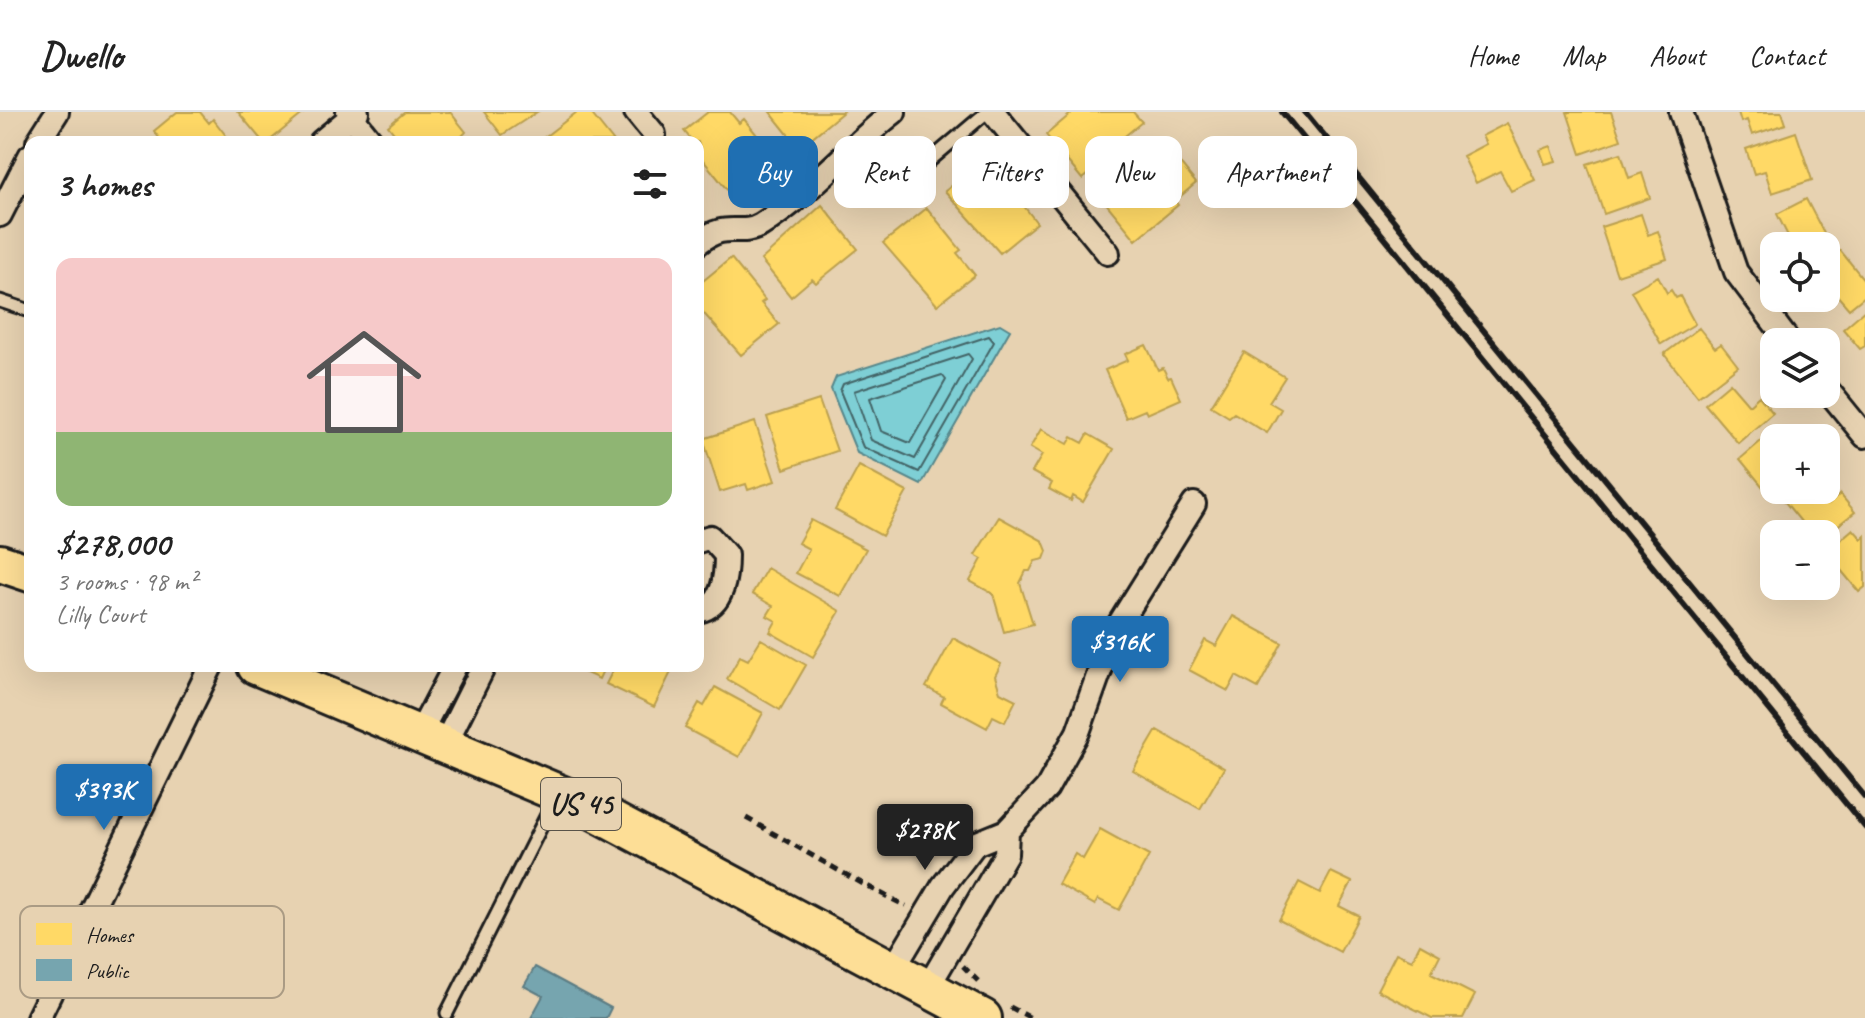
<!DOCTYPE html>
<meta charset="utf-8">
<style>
:root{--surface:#fff;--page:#f2f2f2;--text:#222;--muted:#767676;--line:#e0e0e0;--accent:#1f6fb2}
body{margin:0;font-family:Caveat,sans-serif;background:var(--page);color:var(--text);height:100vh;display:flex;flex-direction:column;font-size:30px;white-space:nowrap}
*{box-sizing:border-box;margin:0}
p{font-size:26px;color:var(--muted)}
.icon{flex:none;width:44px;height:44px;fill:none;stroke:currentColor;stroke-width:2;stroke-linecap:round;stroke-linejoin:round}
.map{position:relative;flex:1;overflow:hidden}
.panel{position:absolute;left:24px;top:24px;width:680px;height:536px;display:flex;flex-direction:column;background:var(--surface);border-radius:16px;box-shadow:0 8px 32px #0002}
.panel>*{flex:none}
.top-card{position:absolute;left:728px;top:24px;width:760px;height:72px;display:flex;gap:16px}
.controls{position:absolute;left:1760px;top:120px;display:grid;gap:16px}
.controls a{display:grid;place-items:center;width:80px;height:80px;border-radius:16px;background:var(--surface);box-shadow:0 8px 32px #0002;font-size:40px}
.price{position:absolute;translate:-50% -68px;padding:0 18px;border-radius:8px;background:var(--accent);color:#fff;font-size:26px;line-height:52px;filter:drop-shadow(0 2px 4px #0008)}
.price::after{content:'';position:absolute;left:50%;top:48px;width:24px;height:18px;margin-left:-12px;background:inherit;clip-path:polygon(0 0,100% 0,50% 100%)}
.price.current{background:#222;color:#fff}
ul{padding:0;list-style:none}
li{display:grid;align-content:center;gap:16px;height:424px;padding:0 32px}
li span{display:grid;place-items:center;height:248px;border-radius:16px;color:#555}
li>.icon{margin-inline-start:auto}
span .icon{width:144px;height:144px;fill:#fffc;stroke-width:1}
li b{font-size:34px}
h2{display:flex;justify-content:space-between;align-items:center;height:96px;padding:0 32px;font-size:34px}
.pill{padding:0 28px;border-radius:16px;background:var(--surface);box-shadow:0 8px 32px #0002;font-size:28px;line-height:72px}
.pill.current{background:var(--accent);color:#fff}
header{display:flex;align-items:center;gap:48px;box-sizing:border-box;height:112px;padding:0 40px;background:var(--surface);border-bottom:2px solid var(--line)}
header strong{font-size:38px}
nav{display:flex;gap:44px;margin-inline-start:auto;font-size:28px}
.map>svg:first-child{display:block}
.water{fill:#7ecfd5;stroke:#57878b;stroke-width:2}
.homes{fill:#ffd966;stroke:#bba050;stroke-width:2}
.public{fill:#76a5af;stroke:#5b7c83;stroke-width:2}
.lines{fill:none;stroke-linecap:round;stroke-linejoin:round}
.shore{stroke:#436466;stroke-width:2}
.lane-casing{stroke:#1c1c1c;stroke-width:17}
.street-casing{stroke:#1c1c1c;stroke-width:28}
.primary-casing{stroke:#1c1c1c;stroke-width:42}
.path{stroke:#1c1c1c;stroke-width:5;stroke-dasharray:8 6;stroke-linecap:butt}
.lane{stroke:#e7d2b1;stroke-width:11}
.street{stroke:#e7d2b1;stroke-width:22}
.primary{stroke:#fdde96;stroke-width:36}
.rail{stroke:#1c1c1c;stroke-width:6}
.labels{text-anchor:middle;stroke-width:8;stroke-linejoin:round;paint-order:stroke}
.shield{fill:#e7d2b1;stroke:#595349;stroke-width:2}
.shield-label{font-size:30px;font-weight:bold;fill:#1c1c1c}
.key{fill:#e7d2b1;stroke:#aa9b84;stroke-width:2}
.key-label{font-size:22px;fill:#1c1c1c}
</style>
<header>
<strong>Dwello</strong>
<nav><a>Home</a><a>Map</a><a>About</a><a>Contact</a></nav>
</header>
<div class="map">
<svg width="1865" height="906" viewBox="0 0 1865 906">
<rect width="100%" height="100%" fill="#e7d2b1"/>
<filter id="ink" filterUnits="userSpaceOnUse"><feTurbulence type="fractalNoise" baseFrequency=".0125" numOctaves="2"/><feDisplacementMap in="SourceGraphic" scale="16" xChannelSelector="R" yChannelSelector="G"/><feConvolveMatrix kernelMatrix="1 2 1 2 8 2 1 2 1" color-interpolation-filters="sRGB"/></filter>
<g filter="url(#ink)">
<!-- water -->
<path class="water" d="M1000,212L1010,218L921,373L857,341L831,277L836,265Z"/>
<!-- homes -->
<path class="homes" d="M177,0H200L209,11L213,7L231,30H162L154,19Z
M238,0H305L268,30H263Z
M405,0H450L466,20L462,24L467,30H401L388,14Z
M484,0H537L502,23Z
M577,0H590L614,30H544L542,27Z
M708,0H730L739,11L744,7L778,49L733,85L698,42L701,40L698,30H693L684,19Z
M770,0H843L799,36Z
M1073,0H1133L1142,10L1120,28L1124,32L1082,67L1046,23Z
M1567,0H1611L1621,28L1581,42Z
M1738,0H1782L1786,12L1752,23L1747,8L1741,10Z
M1507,11L1535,68L1511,79L1500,59L1476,71L1463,44L1486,32L1482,24Z
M1796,20L1812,68L1772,81L1765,59L1754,62L1746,37Z
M1166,34L1196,71L1175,89L1178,93L1136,128L1100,84Z
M1551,34L1556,49L1545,52L1540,38Z
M1621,41L1629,66L1642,61L1650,86L1604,102L1587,52Z
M990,43L1024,86L1020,89L1037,111L1000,141L945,79Z
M1806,87L1829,131L1822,134H1793L1777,102Z
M822,93L858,137L816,171L812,167L791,185L761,148Z
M927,96L961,138L957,141L975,163L937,193L883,131Z
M1641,102L1648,123L1658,119L1667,147L1617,163L1601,115Z
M1840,138L1865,169V184L1849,197L1836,182L1832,186L1826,179V150Z
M731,146L765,188L761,191L779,212L741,243L698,195V173Z
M1658,164L1667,181L1671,178L1676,186L1680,184L1695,212L1661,232L1631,179Z
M1865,198V234L1860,237L1843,217Z
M1699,216L1715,236L1721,232L1738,254L1698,285L1664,242Z
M1146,233L1158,258L1163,256L1168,266L1171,265L1181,287L1147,302L1145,298L1126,306L1105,258L1128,248L1125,242Z
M1244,240L1285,265L1269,290L1281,297L1267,321L1234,301L1229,305L1211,294Z
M1730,271L1749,293L1759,284L1773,301L1738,331L1705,292Z
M819,288L837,339L784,357L767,305Z
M755,310L775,369L748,378L746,372L720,380L703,327Z
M1041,317L1068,332L1072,325L1083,331L1088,322L1114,337L1083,390L1073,384L1071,389L1049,377L1052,371L1032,360L1042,343L1030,336Z
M1767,324L1774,332V378H1781L1772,386L1740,347Z
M859,354L907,380L882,424L835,398Z
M1799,378H1817L1829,392L1840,382L1855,400L1826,423L1790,422L1803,412L1785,390Z
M999,405L1043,429L1047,439L1044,447L1035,449L1030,459H1026L1020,471L1033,512L1004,520L993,482L970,469L982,447L975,443Z
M811,408L866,437L840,484L796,461L809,437L798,431Z
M1853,417L1862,427L1865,424V475L1859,480L1826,440Z
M767,456L840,499L813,545L770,520L776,509L767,504L773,494L752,482Z
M1233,504L1282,531L1258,576L1236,564L1228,579L1189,558L1205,528L1216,534Z
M953,526L1001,552L995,564L1000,580L1016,588L1005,610L993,604L987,616L941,591L944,585L926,575Z
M761,527L806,553L780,598L727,567L740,544L748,548Z
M571,554H605L599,567Z
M615,554H674L654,595L606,572Z
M715,575L763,601L739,645L685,616L699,591L704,594Z
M1157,618L1224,656L1200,697L1133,659Z
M1100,717L1149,744L1119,798L1098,787L1095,793L1058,772L1075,742L1083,747Z
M1331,760L1352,770L1339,794L1359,804L1340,840L1279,808L1299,770L1320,781Z
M1420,832L1440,843L1431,861L1475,883L1463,906H1432L1377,878L1396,841L1412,848Z"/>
<!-- public -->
<path class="public" d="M535,855L611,896L606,906H531L543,884L524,874Z"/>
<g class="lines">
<!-- shore -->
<path class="shore" d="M989,224L994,230L919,360L863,335L840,279L843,272Z
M968,242L972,247L915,347L871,328L854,279Z
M942,263L946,268L910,331L881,319L870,286Z"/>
<defs>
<path id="lane" d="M842,48C855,69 862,84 888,84L987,0
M0,189L30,199
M447,901L556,685"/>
<path id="street" d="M348,0L372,30
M636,0L654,22
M993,0L1108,141
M1681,0L1736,160L1789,230
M38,30L57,0
M321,30L357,0
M0,103L30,44
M698,131C728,107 738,126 761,113C810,82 849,35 894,0
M1826,276L1865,324
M698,429L710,425L726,443C726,464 724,494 698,499
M420,621L455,554
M445,632L484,554
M894,856L943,774L975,732L1007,719L1047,676L1078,620L1113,522L1194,392
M928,875L1006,742L1007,719
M38,906L211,554"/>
<path id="primary" d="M0,451L30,461
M256,554L570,686L983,906"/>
</defs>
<!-- lane casing -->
<use href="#lane" class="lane-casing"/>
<!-- street casing -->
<use href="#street" class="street-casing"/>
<!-- primary casing -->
<use href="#primary" class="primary-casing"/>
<!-- path -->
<path class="path" d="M746,706C800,736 851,767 906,794
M963,854L978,869
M1010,895L1031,906"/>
<!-- lane -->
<use href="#lane" class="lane"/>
<!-- street -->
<use href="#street" class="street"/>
<!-- primary -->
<use href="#primary" class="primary"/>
<!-- rail -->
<path class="rail" d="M1282,0L1865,715
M1305,0L1865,685"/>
</g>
</g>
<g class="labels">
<!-- shield labels -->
<rect class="shield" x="541" y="666" width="80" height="52" rx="6"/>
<g class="shield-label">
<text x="581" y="702">US 45</text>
</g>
</g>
<!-- legend -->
<rect x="20" y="794" width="264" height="92" rx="12" class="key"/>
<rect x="36" y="811" width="36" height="22" fill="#ffd966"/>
<rect x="36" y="847" width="36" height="22" fill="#76a5af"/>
<g class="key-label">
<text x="86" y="830">Homes</text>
<text x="86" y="866">Public</text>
</g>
</svg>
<div class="controls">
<a><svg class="icon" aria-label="locate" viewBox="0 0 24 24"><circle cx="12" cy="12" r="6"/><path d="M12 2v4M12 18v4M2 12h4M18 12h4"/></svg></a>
<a><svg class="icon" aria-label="layers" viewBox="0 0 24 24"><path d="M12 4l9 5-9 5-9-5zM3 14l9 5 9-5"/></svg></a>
<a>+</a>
<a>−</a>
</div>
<b class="price" style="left:1120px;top:572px">$316K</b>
<b class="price" style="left:104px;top:720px">$393K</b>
<b class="price current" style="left:925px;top:760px">$278K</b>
<div class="top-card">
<a class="pill current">Buy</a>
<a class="pill">Rent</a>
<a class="pill">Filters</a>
<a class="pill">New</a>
<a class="pill">Apartment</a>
</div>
<section class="panel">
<h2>3 homes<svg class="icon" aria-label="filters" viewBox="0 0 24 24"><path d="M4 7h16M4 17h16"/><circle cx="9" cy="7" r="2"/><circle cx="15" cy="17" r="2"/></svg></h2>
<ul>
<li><span style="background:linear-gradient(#f6c9c9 70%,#8fb573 0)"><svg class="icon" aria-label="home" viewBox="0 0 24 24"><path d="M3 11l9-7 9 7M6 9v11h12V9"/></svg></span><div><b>$278,000</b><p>3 rooms · 98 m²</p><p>Lilly Court</p></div></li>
</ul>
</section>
</div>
